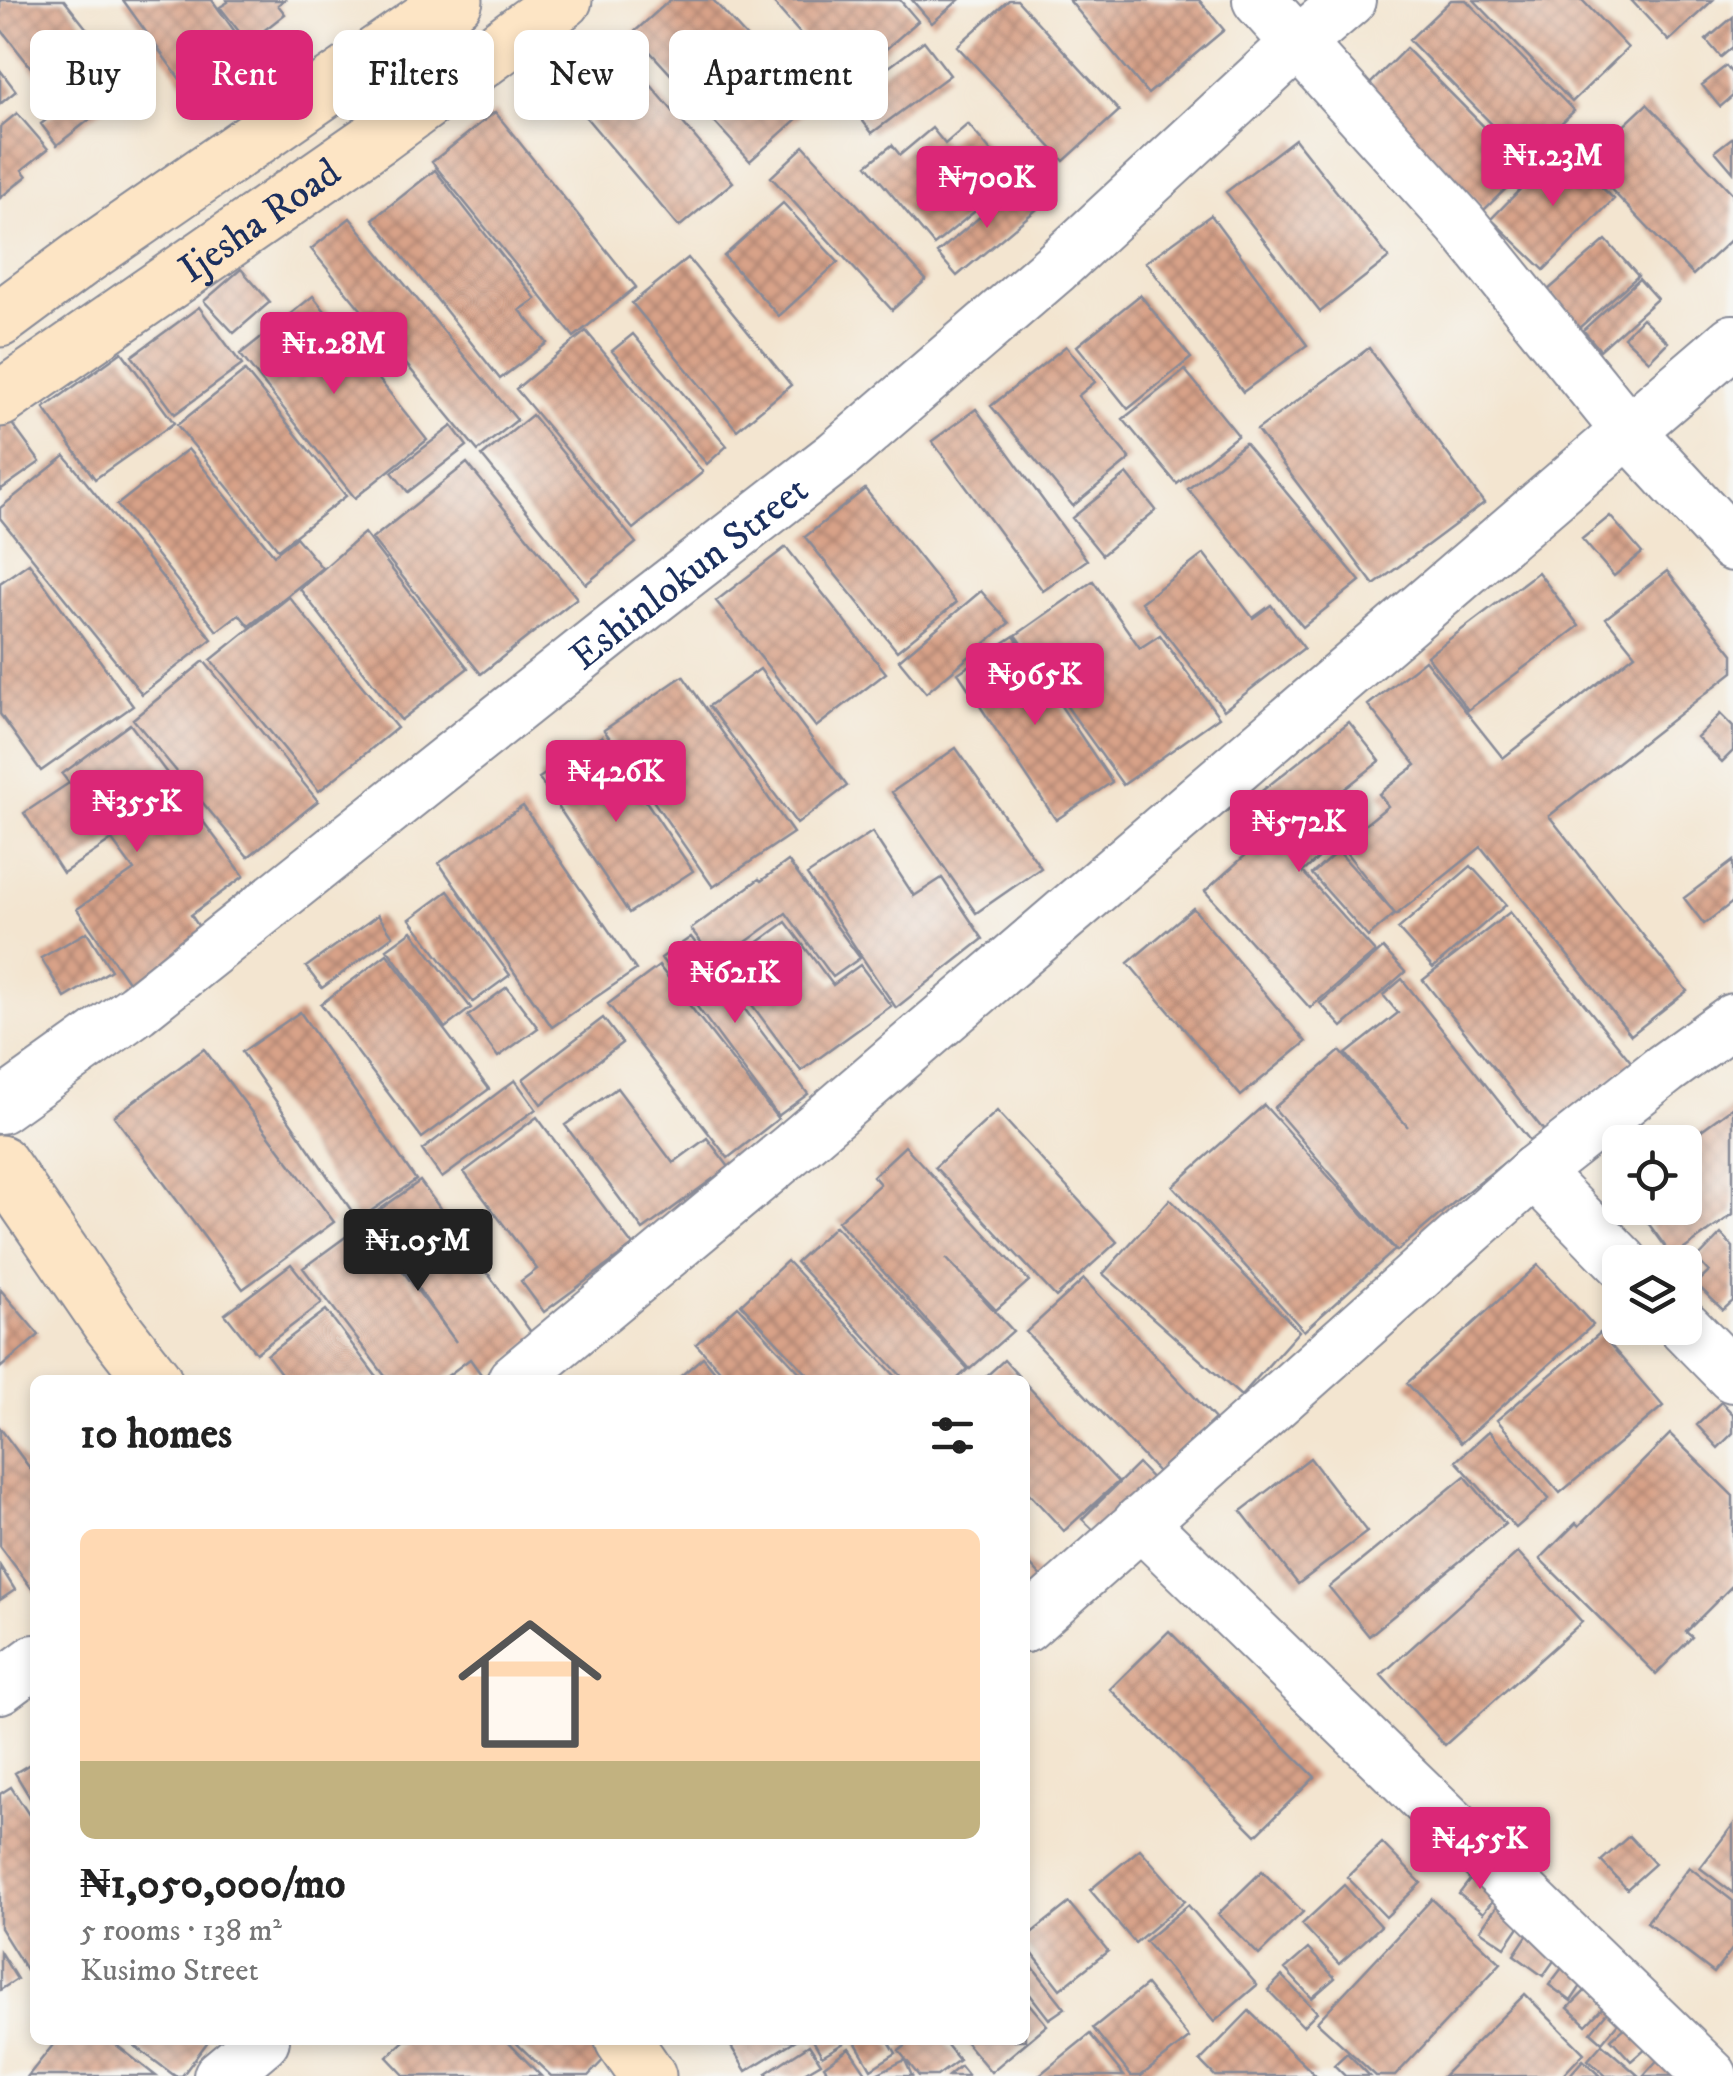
<!DOCTYPE html>
<meta charset="utf-8">
<style>
:root{--surface:#fff;--page:#f2f2f2;--text:#222;--muted:#767676;--line:#e0e0e0;--accent:#db2777}
body{margin:0;font-family:"IM FELL DW Pica",serif;background:var(--page);color:var(--text);height:100vh;display:flex;flex-direction:column;font-size:38px;white-space:nowrap}
*{box-sizing:border-box;margin:0}
p{font-size:32px;color:var(--muted)}
.icon{flex:none;width:55px;height:55px;fill:none;stroke:currentColor;stroke-width:2;stroke-linecap:round;stroke-linejoin:round}
.map{position:relative;flex:1;overflow:hidden}
.side{position:absolute;left:30px;top:1375px;width:1000px;height:670px;display:flex;flex-direction:column;background:var(--surface);border-radius:15px;box-shadow:0 5px 15px #0003}
.side>*{flex:none}
.hud{position:absolute;left:30px;top:30px;width:1000px;height:90px;display:flex;gap:20px}
.controls{position:absolute;left:1602px;top:1125px;display:grid;gap:20px}
.controls a{display:grid;place-items:center;width:100px;height:100px;border-radius:15px;background:var(--surface);box-shadow:0 5px 15px #0003;font-size:50px}
.price{position:absolute;translate:-50% -85px;padding:0 22px;border-radius:10px;background:var(--accent);color:#fff;font-size:32px;line-height:65px;filter:drop-shadow(0 2px 5px #0008)}
.price::after{content:'';position:absolute;left:50%;top:60px;width:30px;height:22px;margin-left:-15px;background:inherit;clip-path:polygon(0 0,100% 0,50% 100%)}
.price.on{background:#222;color:#fff}
ul{padding:0;list-style:none}
li{display:grid;align-content:center;gap:20px;height:530px;padding:0 50px}
li+li{border-top:2px solid var(--line)}
li span{display:grid;place-items:center;height:310px;border-radius:15px;color:#555}
li>.icon{margin-inline-start:auto}
span .icon{width:180px;height:180px;fill:#fffc;stroke-width:1}
li b{font-size:42px}
h2{display:flex;justify-content:space-between;align-items:center;height:120px;padding:0 50px;font-size:42px}
.tag{padding:0 35px;border-radius:15px;background:var(--surface);box-shadow:0 5px 15px #0003;font-size:35px;line-height:90px}
.tag.on{background:var(--accent);color:#fff}
.map>svg:first-child{display:block}
.building{fill:url(#building-cross-hatch)}
.lines{fill:none;stroke-linecap:round;stroke-linejoin:round}
.street-casing{stroke:#878a97;stroke-width:56}
.secondary-casing{stroke:#878a97;stroke-width:59}
.street{stroke:#fff;stroke-width:52}
.secondary{stroke:#fde5c5;stroke-width:55}
.labels{text-anchor:middle;stroke-width:8;stroke-linejoin:round;paint-order:stroke}
.street-label{font-size:40px;fill:#1b2f5e;stroke:#f6f6f2}
</style>
<div class="map">
<svg width="1733" height="2076" viewBox="0 0 1733 2076">
<defs>
<pattern id="building-cross-hatch" width="8" height="8" patternUnits="userSpaceOnUse" patternTransform="scale(2.5)"><rect width="8" height="8" fill="#d8a288"/><path d="M0 0l8 8M0 8l8-8" fill="none" stroke="#ae8472"/></pattern>
</defs>
<rect width="100%" height="100%" fill="#f6f6f2"/>
<filter id="ink" filterUnits="userSpaceOnUse"><feTurbulence type="fractalNoise" baseFrequency=".01" numOctaves="2"/><feDisplacementMap in="SourceGraphic" scale="20" xChannelSelector="R" yChannelSelector="G"/><feConvolveMatrix kernelMatrix="1 2 1 2 8 2 1 2 1" color-interpolation-filters="sRGB"/></filter>
<filter id="wash" filterUnits="userSpaceOnUse"><feTurbulence type="fractalNoise" baseFrequency=".0048" numOctaves="4" result="noise"/><feDisplacementMap in="SourceGraphic" scale="40" xChannelSelector="R" yChannelSelector="G"/><feGaussianBlur stdDeviation="2.25" result="paint"/><feColorMatrix in="noise" values="0 0 0 0 0 0 0 0 0 0 0 0 0 0 0 0 0 1.4 0 .05"/><feComposite in="paint" operator="in"/></filter>
<g filter="url(#wash)">
<rect width="100%" height="100%" fill="#f3e5d0"/>
<g id="blocks">
<!-- building -->
<path class="building" d="M0,0H64L132,86L57,145L41,124L62,107L0,28Z
M123,0H212L246,47L187,89Z
M227,0H284L278,5L285,14L248,43L220,7L228,2Z
M670,0H713L810,107L750,161L633,33Z
M771,0H900L918,21L845,85Z
M912,0H959L932,23Z
M1009,0H1017L1119,111L1064,161L957,46Z
M1069,0H1199L1224,30L1148,94Z
M1451,0H1466L1574,111L1525,158L1409,40Z
M1474,0H1582L1628,48L1572,102Z
M1631,0H1713L1669,41Z
M1733,17V47L1721,57L1706,40Z
M610,37L733,182L679,227L556,82Z
M924,41L950,75L872,133L846,99Z
M1406,48L1526,169L1484,210L1364,90Z
M1726,66L1733,75V96L1720,107L1702,85Z
M0,70L16,91L0,104Z
M1647,104L1733,194V238L1693,275L1585,162Z
M495,112L636,287L574,337L432,162Z
M17,113L48,149L22,170L27,176L0,198V127Z
M968,124L1014,179L934,245L867,165L892,145L900,155L932,128L945,144Z
M1733,137V172L1715,151Z
M1295,139L1389,258L1320,312L1226,192Z
M804,146L926,280L892,310L771,177Z
M1561,148L1614,199L1544,270L1491,219Z
M435,170L536,299L520,310L547,343L500,379L373,219Z
M1018,185L1037,209L957,276L937,253Z
M783,203L838,262L779,316L724,256Z
M1211,215L1307,345L1243,392L1146,262Z
M350,218L517,420L478,451L311,249Z
M1606,240L1638,276L1579,328L1547,291Z
M688,258L791,385L737,430L632,303Z
M241,269L270,302L234,333L204,301Z
M1639,279L1657,299L1600,350L1583,330Z
M1140,295L1191,358L1128,409L1077,346Z
M313,296L427,440L355,498L240,354Z
M199,307L242,365L175,414L132,356Z
M1642,318L1668,342L1649,361L1624,337Z
M586,331L703,472L633,529L516,389Z
M633,334L727,446L707,464L612,351Z
M1066,346L1095,382L1078,396L1130,459L1073,506L991,406Z
M1369,348L1484,503L1374,585L1257,430Z
M122,352L174,423L95,479L44,408Z
M1185,370L1238,435L1177,484L1123,419Z
M245,371L346,496L278,549L177,425Z
M976,409L1087,560L1043,591L932,441Z
M532,415L636,543L586,584L482,456Z
M7,417L40,462L0,490V423Z
M452,426L467,446L408,492L392,472Z
M1245,443L1360,581L1303,627L1188,489Z
M188,449L274,555L296,537L322,568L249,626L239,614L217,631L117,505Z
M65,456L212,639L142,694L0,518V508Z
M467,463L577,598L481,674L372,539Z
M1127,474L1156,510L1102,555L1072,518Z
M865,489L956,603L897,651L805,537Z
M1610,516L1642,553L1614,576L1582,539Z
M364,533L468,668L401,720L300,589Z
M786,547L886,673L816,727L716,601Z
M1204,554L1253,618L1271,605L1304,648L1224,710L1141,602Z
M29,563L133,706L41,771L0,714V583Z
M1667,571L1733,654V672L1549,816L1687,991L1631,1035L1481,847L1396,915L1340,845L1388,806L1379,794L1416,765L1368,705L1425,660L1503,758L1635,654L1606,618Z
M1538,572L1579,626L1468,710L1427,656Z
M1093,581L1140,648L1160,635L1219,717L1123,785L1016,635Z
M981,591L1009,623L926,693L899,660Z
M289,597L397,728L319,791L211,660Z
M1014,636L1112,782L1056,820L958,673Z
M204,661L318,801L248,857L133,719Z
M760,669L847,786L797,824L709,706Z
M683,676L793,833L713,887L604,730Z
M1720,714L1733,727V751L1722,762L1697,737Z
M1349,722L1380,761L1342,791L1345,795L1309,824L1330,848L1303,872L1375,952L1310,1008L1205,891L1282,823L1258,794Z
M130,724L244,876L191,915L209,942L136,993L77,909L134,870L112,840L63,873L24,813L69,783L62,774Z
M602,736L693,871L629,913L539,778Z
M956,748L1041,868L976,913L892,792Z
M523,806L636,970L552,1027L439,863Z
M872,832L914,896L942,878L983,939L896,1008L807,875Z
M1338,851L1395,914L1368,937L1312,874Z
M788,861L860,958L833,977L786,913L717,963L691,929L759,879L761,881Z
M1733,861V902L1704,924L1684,898Z
M1471,866L1506,905L1433,968L1398,929Z
M448,891L510,975L473,1002L410,919Z
M1193,908L1306,1042L1241,1096L1128,963Z
M1510,912L1632,1063L1545,1132L1423,980Z
M378,915L393,936L322,988L306,967Z
M786,922L833,985L860,965L891,1006L801,1071L724,967Z
M412,931L471,1008L445,1028L387,949Z
M87,932L111,970L65,998L41,958Z
M691,937L808,1094L778,1116L661,958Z
M1383,948L1405,972L1342,1027L1320,1003Z
M387,954L489,1089L422,1138L321,1004Z
M659,966L778,1119L728,1158L608,1004Z
M1402,979L1531,1142L1464,1194L1397,1251L1274,1108L1340,1051L1408,1127L1346,1054L1398,1013L1383,995Z
M507,987L538,1028L498,1057L468,1016Z
M300,1012L416,1180L358,1220L242,1052Z
M603,1018L622,1043L541,1104L523,1079Z
M204,1049L334,1222L243,1289L114,1116Z
M515,1080L536,1109L442,1178L422,1150Z
M617,1088L673,1163L707,1138L729,1167L643,1230L565,1125Z
M1264,1105L1395,1250L1304,1331L1173,1186Z
M1733,1107V1214L1673,1257L1637,1208H1685V1142Z
M997,1111L1117,1242L1056,1297L935,1167Z
M537,1117L633,1246L544,1312L521,1281L537,1269L464,1172Z
M905,1146L1029,1281L996,1310L946,1258L1013,1331L970,1369L838,1221L880,1184L873,1176Z
M420,1181L536,1339L483,1377L470,1359L442,1380H388L303,1268L366,1222L456,1342L368,1218Z
M1170,1199L1299,1331L1241,1396L1103,1274Z
M835,1226L968,1369L956,1380H905L796,1262Z
M1721,1234L1733,1247V1301L1723,1310L1696,1284L1709,1272L1697,1259Z
M787,1261L899,1380H813L741,1304Z
M291,1264L322,1303L256,1353L225,1314Z
M1538,1265L1593,1325L1461,1443L1407,1383Z
M1084,1279L1215,1419L1158,1472L1026,1332Z
M0,1289L39,1335L0,1368Z
M738,1306L804,1377L800,1380H729L696,1344Z
M326,1310L379,1380H286L267,1355Z
M1600,1333L1663,1406L1560,1493L1497,1420Z
M703,1357L722,1380H676Z
M1004,1360L1022,1380H982Z
M1025,1383L1118,1482L1064,1531L1025,1489Z
M1721,1402L1733,1414V1433L1718,1448L1697,1425Z
M0,1428L35,1475V1593L0,1546Z
M1489,1431L1549,1499L1516,1528L1456,1461Z
M1670,1434L1733,1496V1585L1686,1632L1692,1637L1656,1674L1540,1559L1576,1523L1579,1526Z
M1310,1458L1367,1532L1298,1584L1241,1511Z
M1138,1464L1161,1488L1106,1542L1082,1519Z
M1465,1476L1505,1524L1369,1636L1329,1587Z
M1518,1552L1582,1622L1445,1745L1381,1675Z
M1025,1559L1046,1582L1025,1601Z
M0,1566L15,1590L0,1600Z
M1169,1631L1315,1777L1256,1835L1110,1689Z
M35,1761V1806L15,1773Z
M11,1787L35,1824V1984L0,1928V1794Z
M1733,1825V1893L1700,1868Z
M1629,1836L1655,1864L1627,1889L1601,1861Z
M1382,1843L1421,1883L1386,1917L1347,1877Z
M1140,1849L1185,1901L1135,1943L1090,1890Z
M1689,1867L1733,1901V1948L1714,1973L1647,1922Z
M1262,1871L1303,1912L1259,1955L1218,1914Z
M1476,1872L1501,1890L1483,1913L1459,1894Z
M1344,1885L1381,1926L1339,1964L1302,1924Z
M1507,1892L1531,1909L1505,1947L1480,1930Z
M1432,1899L1501,1963L1395,2076H1376L1317,2022Z
M1069,1903L1108,1951L1060,1989L1025,1944V1938Z
M1188,1905L1257,1985L1214,2022L1145,1941Z
M1528,1934L1558,1955L1543,1976L1514,1955Z
M1308,1949L1335,1978L1312,1998L1285,1969Z
M0,1952L17,1979L0,1990Z
M1025,1957L1065,2008L1049,2019L1025,1988Z
M1568,1960L1589,1974L1571,2001L1549,1985Z
M1282,1976L1317,2012L1303,2026L1268,1990Z
M1146,1985L1189,2038L1141,2076H1131L1093,2028Z
M1591,1985L1609,2001L1586,2025L1568,2008Z
M1525,1994L1584,2053L1562,2076H1443Z
M1025,1999L1047,2025L991,2072L964,2040H1025Z
M1612,2006L1624,2016L1602,2042L1591,2032Z
M1249,2011L1316,2076H1215L1200,2061Z
M1635,2018L1655,2040L1631,2061L1611,2039Z
M1090,2034L1124,2076H1038Z
M57,2040H110L156,2076H28Z
M127,2040H209L182,2076H175Z
M405,2040H506L541,2076H405L387,2057Z
M513,2040H599L611,2052L588,2076H551Z
M727,2040H796L746,2071Z
M813,2040H849L822,2056Z
M854,2040H888L896,2053L871,2069Z
M913,2040H943L959,2060L937,2076H919L899,2051Z
M1602,2044L1639,2076H1606L1588,2060Z
M809,2045L821,2063L799,2076H769L766,2073Z
M849,2048L868,2076H831L824,2066Z
M1347,2053L1370,2076H1345L1334,2065Z
M1664,2053L1690,2076H1643Z
M905,2060L912,2076H872Z
M1583,2060L1600,2076H1569Z
M960,2066L968,2076H948Z"/>
</g>
</g>
<g filter="url(#ink)">
<use href="#blocks" fill-opacity="0" stroke="#878a97" stroke-width="2.5"/>
<g class="lines">
<defs>
<g id="street">
<path d="M1259,0L1461,224L1629,432L1733,545"/>
<path id="s1" d="M0,1107L137,1009L620,624L837,456L1056,267L1297,44L1349,0"/>
<path d="M1534,1172L1622,1262"/>
<path d="M1685,1327L1733,1376"/>
<path d="M514,1380L793,1148L1733,341"/>
<path d="M1140,1522L1711,2076"/>
<path d="M1025,1626L1534,1172L1665,1069L1733,1020"/>
<path d="M0,1687L35,1661"/>
<path d="M220,2076L263,2040"/>
</g>
<g id="secondary">
<path d="M0,319L81,259L455,0"/>
<path id="s2" d="M0,399L379,136L564,0"/>
<path d="M0,1163L109,1322L154,1380"/>
<path d="M623,2040L648,2076"/>
</g>
</defs>
<!-- street casing -->
<use href="#street" class="street-casing"/>
<!-- secondary casing -->
<use href="#secondary" class="secondary-casing"/>
<!-- street -->
<use href="#street" class="street"/>
<!-- secondary -->
<use href="#secondary" class="secondary"/>
</g>
</g>
<g class="labels">
<!-- street labels -->
<g class="street-label">
<text dy="14" stroke="none"><textPath href="#s2" startOffset="315">Ijesha Road</textPath></text>
<text dy="14" stroke="none"><textPath href="#s1" startOffset="872">Eshinlokun Street</textPath></text>
</g>
</g>
</svg>
<div class="controls">
<a><svg class="icon" aria-label="locate" viewBox="0 0 24 24"><circle cx="12" cy="12" r="6"/><path d="M12 2v4M12 18v4M2 12h4M18 12h4"/></svg></a>
<a><svg class="icon" aria-label="layers" viewBox="0 0 24 24"><path d="M12 4l9 5-9 5-9-5zM3 14l9 5 9-5"/></svg></a>
</div>
<b class="price" style="left:1553px;top:209px">₦1.23M</b>
<b class="price" style="left:987px;top:231px">₦700K</b>
<b class="price" style="left:334px;top:397px">₦1.28M</b>
<b class="price" style="left:1035px;top:728px">₦965K</b>
<b class="price" style="left:616px;top:825px">₦426K</b>
<b class="price" style="left:137px;top:855px">₦355K</b>
<b class="price" style="left:1299px;top:875px">₦572K</b>
<b class="price" style="left:735px;top:1026px">₦621K</b>
<b class="price on" style="left:418px;top:1294px">₦1.05M</b>
<b class="price" style="left:1480px;top:1892px">₦455K</b>
<div class="hud">
<a class="tag">Buy</a>
<a class="tag on">Rent</a>
<a class="tag">Filters</a>
<a class="tag">New</a>
<a class="tag">Apartment</a>
</div>
<section class="side">
<h2>10 homes<svg class="icon" aria-label="filters" viewBox="0 0 24 24"><path d="M4 7h16M4 17h16"/><circle cx="9" cy="7" r="2"/><circle cx="15" cy="17" r="2"/></svg></h2>
<ul>
<li><span style="background:linear-gradient(#ffd9b3 75%,#c2b280 0)"><svg class="icon" aria-label="home" viewBox="0 0 24 24"><path d="M3 11l9-7 9 7M6 9v11h12V9"/></svg></span><div><b>₦1,050,000/mo</b><p>5 rooms · 138 m²</p><p>Kusimo Street</p></div></li>
</ul>
</section>
</div>
